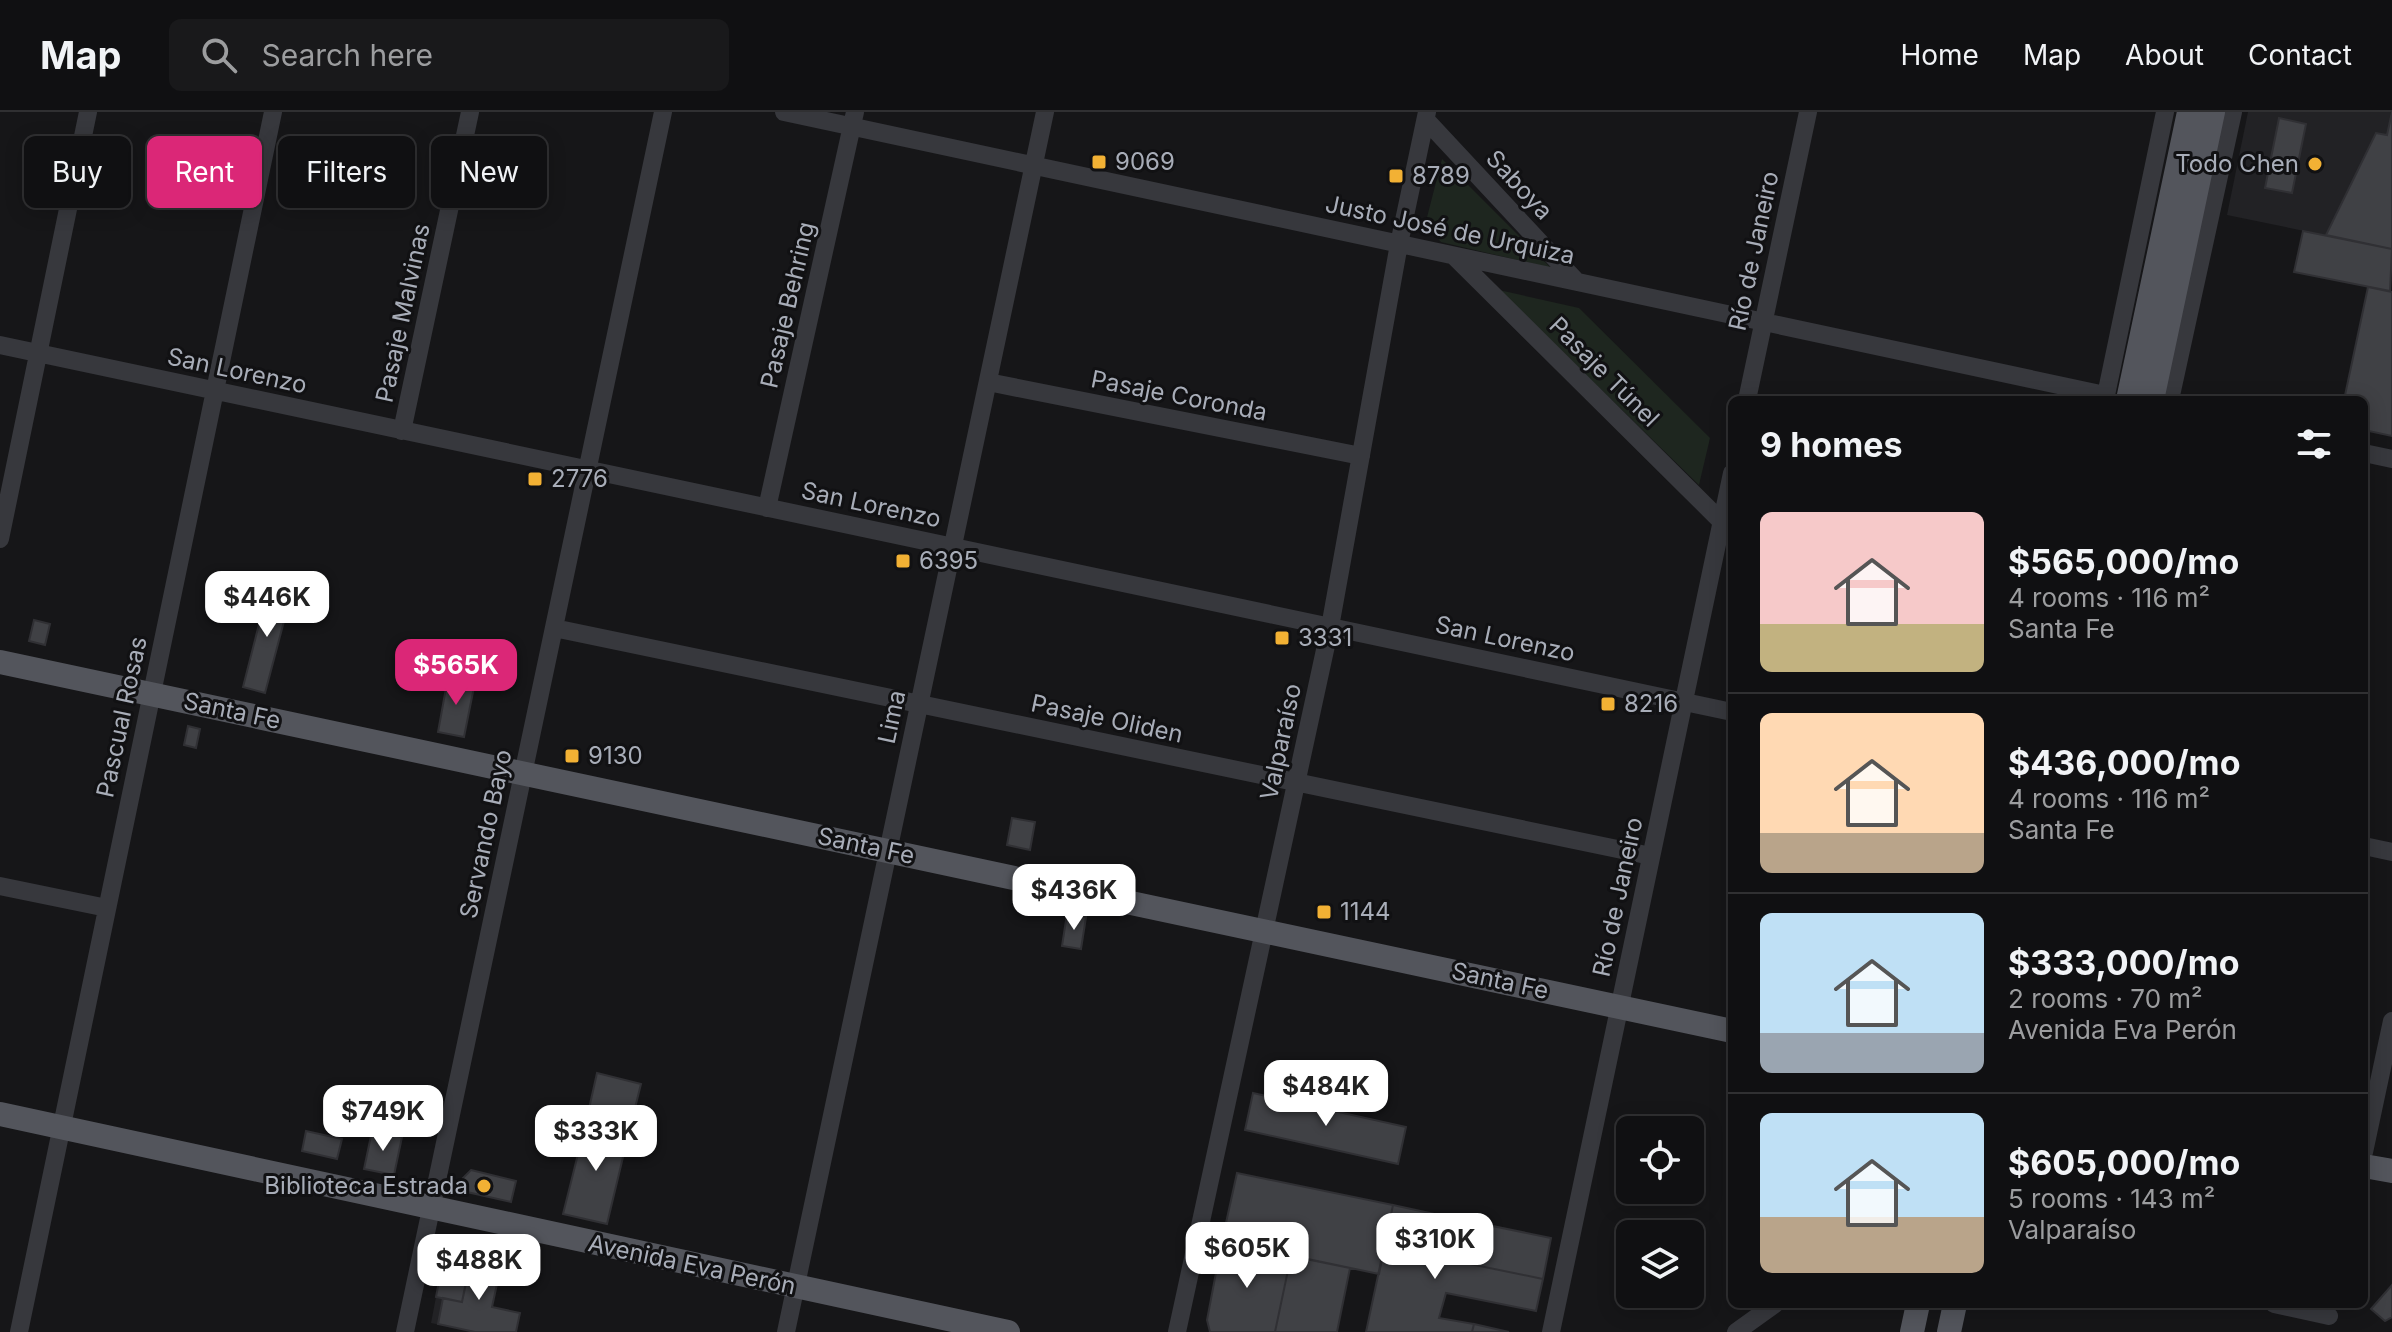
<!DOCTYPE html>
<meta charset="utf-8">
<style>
:root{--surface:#101012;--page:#19191b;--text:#f1f3f6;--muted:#9c9d9f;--line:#303032;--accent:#db2777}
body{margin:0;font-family:Inter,sans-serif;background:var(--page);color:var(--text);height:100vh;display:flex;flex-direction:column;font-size:30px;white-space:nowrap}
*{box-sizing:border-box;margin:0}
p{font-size:26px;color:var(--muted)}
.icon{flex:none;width:44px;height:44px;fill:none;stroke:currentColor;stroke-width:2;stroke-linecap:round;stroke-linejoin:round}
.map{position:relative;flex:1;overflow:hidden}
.sheet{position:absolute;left:1728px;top:284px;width:640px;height:912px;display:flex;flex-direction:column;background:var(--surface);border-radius:12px;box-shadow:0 4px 20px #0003,0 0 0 2px var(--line)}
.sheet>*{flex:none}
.guide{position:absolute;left:24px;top:24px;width:760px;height:72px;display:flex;gap:16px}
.buttons{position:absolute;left:1616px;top:1004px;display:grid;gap:16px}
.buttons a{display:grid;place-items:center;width:88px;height:88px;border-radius:12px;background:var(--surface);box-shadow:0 4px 20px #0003,0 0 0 2px var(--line);font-size:40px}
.price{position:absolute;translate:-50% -68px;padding:0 18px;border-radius:16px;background:#fff;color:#222;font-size:26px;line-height:52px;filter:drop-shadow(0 2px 4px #0008)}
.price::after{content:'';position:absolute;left:50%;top:48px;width:24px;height:18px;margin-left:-12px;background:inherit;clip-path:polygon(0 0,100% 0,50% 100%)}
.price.current{background:var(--accent);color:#fff}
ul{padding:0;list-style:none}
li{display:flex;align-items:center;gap:24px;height:200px;padding:0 32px}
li+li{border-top:2px solid var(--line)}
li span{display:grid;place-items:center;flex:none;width:224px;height:160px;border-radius:12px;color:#555}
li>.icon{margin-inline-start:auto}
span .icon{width:96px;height:96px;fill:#fffc;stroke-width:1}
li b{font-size:34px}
h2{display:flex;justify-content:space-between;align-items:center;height:96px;padding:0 32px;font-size:34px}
.pill{padding:0 28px;border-radius:12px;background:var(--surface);box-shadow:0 4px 20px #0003,0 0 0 2px var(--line);font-size:28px;line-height:72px}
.pill.current{background:var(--accent);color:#fff}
header{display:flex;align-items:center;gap:48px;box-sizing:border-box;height:112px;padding:0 40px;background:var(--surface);border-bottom:2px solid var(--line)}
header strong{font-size:38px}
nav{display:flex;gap:44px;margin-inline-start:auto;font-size:28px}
.search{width:560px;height:72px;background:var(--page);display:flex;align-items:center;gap:20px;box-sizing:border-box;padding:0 28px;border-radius:12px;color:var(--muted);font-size:30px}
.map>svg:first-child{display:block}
.built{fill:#222225}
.green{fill:#1e261f}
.building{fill:#404145;stroke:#303034;stroke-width:2}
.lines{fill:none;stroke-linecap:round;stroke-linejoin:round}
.minor{stroke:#37383d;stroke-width:18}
.major{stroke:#53555c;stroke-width:24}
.poi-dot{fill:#f2b134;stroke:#111113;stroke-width:3}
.labels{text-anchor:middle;stroke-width:6;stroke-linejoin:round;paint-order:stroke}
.poi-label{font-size:24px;fill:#a8adb8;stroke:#111113;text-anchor:start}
.street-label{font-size:24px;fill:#a8adb8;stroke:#111113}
</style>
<header>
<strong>Map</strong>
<div class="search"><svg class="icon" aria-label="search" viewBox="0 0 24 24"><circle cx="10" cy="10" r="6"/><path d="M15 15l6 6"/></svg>Search here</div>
<nav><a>Home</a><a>Map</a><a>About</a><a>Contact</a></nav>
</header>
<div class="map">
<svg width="2392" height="1220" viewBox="0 0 2392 1220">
<rect width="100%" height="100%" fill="#161618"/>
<!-- built -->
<path class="built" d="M2248,0H2392V137L2227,103Z
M475,1129L505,1136L492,1195L520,1201L516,1220H475L431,1211L436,1185L462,1190Z"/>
<!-- green -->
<path class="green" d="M1442,47L1551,156L1441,130L1425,113Z
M1499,178L1579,196L1710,326L1699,373Z"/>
<!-- building -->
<path class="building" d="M2392,0V137L2326,123L2376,21L2387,23Z
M2279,6L2306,12L2292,81L2265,76Z
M2303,119L2392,137L2390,179L2294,160Z
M2368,175L2392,180V324L2364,318V288H2344Z
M269,473L292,479L265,581L243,575Z
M34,508L50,512L45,533L29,529Z
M448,565L475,570L464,625L438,620Z
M188,614L200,617L196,636L184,633Z
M1012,706L1035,710L1030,738L1007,733Z
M1067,802L1086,805L1081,837L1062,834Z
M597,961L641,972L629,1020L586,1010Z
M1253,981L1406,1015L1398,1052L1245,1018Z
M586,1010L629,1020L607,1112L563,1102Z
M306,1019L342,1027L337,1047L302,1039Z
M372,1019L402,1025L394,1063L364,1057Z
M471,1058L516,1069L511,1090L467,1080L458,1071Z
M1237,1061L1393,1093L1379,1162L1222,1129Z
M1393,1093L1439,1103L1431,1144L1543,1167L1536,1199L1446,1181L1439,1206L1474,1212L1472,1220H1366Z
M1439,1103L1551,1126L1543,1167L1431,1144Z
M460,1126L475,1129L471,1149L444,1144L445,1138Z
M1222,1129L1291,1144L1275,1220H1210L1207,1208Z
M472,1143L502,1149L492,1195L520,1201L516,1220H475L438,1212L443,1186L462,1190Z
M444,1144L471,1149L466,1170L440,1164Z
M1291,1144L1350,1156L1337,1220H1275Z
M440,1164L466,1170L462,1190L436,1185Z
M2392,1173V1205L2385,1209L2371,1197Z
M1474,1212L1509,1220H1472Z"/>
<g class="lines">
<!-- minor -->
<path class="minor" d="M784,0L2105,283
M1426,8L1577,170
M1454,144L1722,410
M0,233L1732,600
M988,270L1361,344
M1747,288L1808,0
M2105,288L2165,0
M2170,288L2233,0
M402,319L470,0
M2364,341L2392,347
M767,396L855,0
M0,427L88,0
M554,516L1651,744
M2364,734L2392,740
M0,774L107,796
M2364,1040L2392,909
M2274,1192L2329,1204
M19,1220L273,0
M405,1220L663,0
M786,1220L1045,0
M1177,1220L1330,515L1399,132L1427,0
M1551,1220L1732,361
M1736,1220L1775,1192"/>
<!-- major -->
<path class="major" d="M2128,288L2189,0
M2152,288L2213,0
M0,550L1732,919
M0,1002L1008,1220
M2364,1054L2392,1059
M1912,1220L1918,1192
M1949,1220L1955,1192"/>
</g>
<!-- markers -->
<g class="poi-dot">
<rect x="1091" y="42" width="16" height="16" rx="4"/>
<circle cx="2315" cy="52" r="8"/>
<rect x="1388" y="56" width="16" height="16" rx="4"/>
<rect x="527" y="359" width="16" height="16" rx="4"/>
<rect x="895" y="441" width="16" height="16" rx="4"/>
<rect x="1274" y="518" width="16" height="16" rx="4"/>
<rect x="1600" y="584" width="16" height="16" rx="4"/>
<rect x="564" y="636" width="16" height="16" rx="4"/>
<rect x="1316" y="792" width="16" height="16" rx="4"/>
<circle cx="484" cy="1074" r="8"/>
</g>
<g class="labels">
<!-- poi labels -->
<g class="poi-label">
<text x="1115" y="58">9069</text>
<text x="2299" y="60" text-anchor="end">Todo Chen</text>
<text x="1412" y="72">8789</text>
<text x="551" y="375">2776</text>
<text x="919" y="457">6395</text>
<text x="1298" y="534">3331</text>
<text x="1624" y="600">8216</text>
<text x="588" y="652">9130</text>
<text x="1340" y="808">1144</text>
<text x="468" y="1082" text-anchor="end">Biblioteca Estrada</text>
</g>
<!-- street labels -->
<g class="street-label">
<text transform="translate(1519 73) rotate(47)" y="8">Saboya</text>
<text transform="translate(1450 118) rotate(12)" y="8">Justo José de Urquiza</text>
<text transform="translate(1754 139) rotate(-78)" y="8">Río de Janeiro</text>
<text transform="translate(788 193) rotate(-77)" y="8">Pasaje Behring</text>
<text transform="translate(403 201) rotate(-78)" y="8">Pasaje Malvinas</text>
<text transform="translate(237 259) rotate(12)" y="8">San Lorenzo</text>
<text transform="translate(1604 260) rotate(45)" y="8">Pasaje Túnel</text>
<text transform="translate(1179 284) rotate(11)" y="8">Pasaje Coronda</text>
<text transform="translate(871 393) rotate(12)" y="8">San Lorenzo</text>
<text transform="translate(1505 527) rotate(12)" y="8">San Lorenzo</text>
<text transform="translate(232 599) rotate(12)" y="8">Santa Fe</text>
<text transform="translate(122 605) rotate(-78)" y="8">Pascual Rosas</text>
<text transform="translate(892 605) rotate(-78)" y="8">Lima</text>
<text transform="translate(1107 607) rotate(12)" y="8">Pasaje Oliden</text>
<text transform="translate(1281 630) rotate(-78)" y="8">Valparaíso</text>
<text transform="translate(486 722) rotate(-78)" y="8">Servando Bayo</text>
<text transform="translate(866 734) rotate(12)" y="8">Santa Fe</text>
<text transform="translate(1618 785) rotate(-78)" y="8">Río de Janeiro</text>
<text transform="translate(1500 869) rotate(12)" y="8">Santa Fe</text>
<text transform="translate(692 1153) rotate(12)" y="8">Avenida Eva Perón</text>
</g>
</g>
</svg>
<div class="buttons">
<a><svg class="icon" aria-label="locate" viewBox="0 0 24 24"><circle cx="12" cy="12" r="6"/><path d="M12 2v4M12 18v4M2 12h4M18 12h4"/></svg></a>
<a><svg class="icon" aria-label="layers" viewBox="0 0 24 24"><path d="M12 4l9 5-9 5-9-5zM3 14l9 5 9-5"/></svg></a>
</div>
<b class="price" style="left:267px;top:527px">$446K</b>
<b class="price current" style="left:456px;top:595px">$565K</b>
<b class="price" style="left:1074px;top:820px">$436K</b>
<b class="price" style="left:1326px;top:1016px">$484K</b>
<b class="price" style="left:383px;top:1041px">$749K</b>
<b class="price" style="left:596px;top:1061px">$333K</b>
<b class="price" style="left:1435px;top:1169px">$310K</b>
<b class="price" style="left:1247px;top:1178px">$605K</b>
<b class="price" style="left:479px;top:1190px">$488K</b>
<div class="guide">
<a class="pill">Buy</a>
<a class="pill current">Rent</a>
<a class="pill">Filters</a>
<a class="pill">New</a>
</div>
<section class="sheet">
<h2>9 homes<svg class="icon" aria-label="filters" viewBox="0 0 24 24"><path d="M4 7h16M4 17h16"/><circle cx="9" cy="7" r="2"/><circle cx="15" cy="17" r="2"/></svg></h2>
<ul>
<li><span style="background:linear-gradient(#f6c9c9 70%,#c2b280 0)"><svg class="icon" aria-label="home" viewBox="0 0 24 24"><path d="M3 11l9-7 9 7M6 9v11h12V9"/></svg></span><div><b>$565,000/mo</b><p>4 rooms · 116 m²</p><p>Santa Fe</p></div></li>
<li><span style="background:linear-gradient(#ffd9b3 75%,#b9a48a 0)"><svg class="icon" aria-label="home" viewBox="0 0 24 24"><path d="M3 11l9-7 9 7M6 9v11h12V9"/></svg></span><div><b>$436,000/mo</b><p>4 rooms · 116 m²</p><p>Santa Fe</p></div></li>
<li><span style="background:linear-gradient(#bfe0f5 75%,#9aa5b1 0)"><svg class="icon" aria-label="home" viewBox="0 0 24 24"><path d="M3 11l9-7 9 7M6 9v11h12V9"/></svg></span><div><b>$333,000/mo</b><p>2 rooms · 70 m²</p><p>Avenida Eva Perón</p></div></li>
<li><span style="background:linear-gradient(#bfe0f5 65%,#b9a48a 0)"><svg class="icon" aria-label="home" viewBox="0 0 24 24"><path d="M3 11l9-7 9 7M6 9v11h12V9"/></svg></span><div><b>$605,000/mo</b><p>5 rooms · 143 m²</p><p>Valparaíso</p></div></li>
</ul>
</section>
</div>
